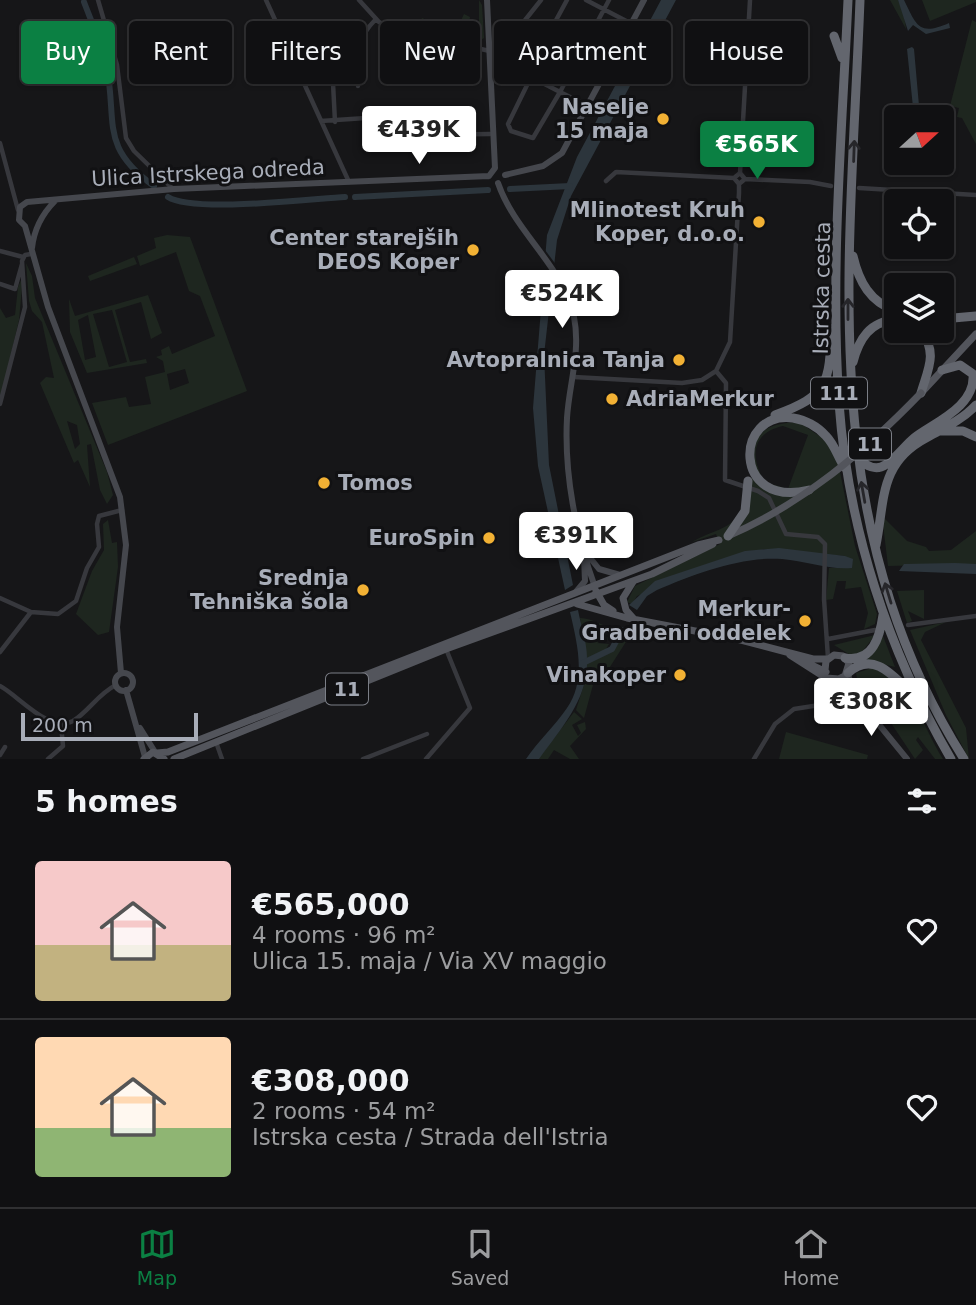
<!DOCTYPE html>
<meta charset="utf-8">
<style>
:root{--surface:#101012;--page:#1e1e20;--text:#f1f3f6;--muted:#9c9d9f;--line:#303032;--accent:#0b8043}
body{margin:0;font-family:"DejaVu Sans",sans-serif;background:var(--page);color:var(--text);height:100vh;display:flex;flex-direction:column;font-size:26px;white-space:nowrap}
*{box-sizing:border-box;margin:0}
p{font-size:23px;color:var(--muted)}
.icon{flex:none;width:38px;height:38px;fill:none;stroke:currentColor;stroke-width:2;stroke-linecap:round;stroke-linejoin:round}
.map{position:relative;height:759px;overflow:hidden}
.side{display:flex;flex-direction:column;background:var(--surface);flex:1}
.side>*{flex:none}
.banner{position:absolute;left:21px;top:21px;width:934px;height:63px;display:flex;gap:14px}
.needle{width:46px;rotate:69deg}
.tools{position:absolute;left:884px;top:105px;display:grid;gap:14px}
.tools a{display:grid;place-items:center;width:70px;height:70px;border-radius:7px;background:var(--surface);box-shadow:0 2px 5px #0004,0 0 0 2px var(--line);font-size:35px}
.scale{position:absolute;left:21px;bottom:18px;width:177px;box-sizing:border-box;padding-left:7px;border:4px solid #a8adb8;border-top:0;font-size:19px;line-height:24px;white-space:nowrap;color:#a8adb8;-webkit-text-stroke:5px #111113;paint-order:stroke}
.price{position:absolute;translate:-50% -60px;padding:0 16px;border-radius:7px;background:#fff;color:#222;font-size:23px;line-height:46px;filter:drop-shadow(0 2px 4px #0008)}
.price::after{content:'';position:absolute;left:50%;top:42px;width:21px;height:16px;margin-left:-10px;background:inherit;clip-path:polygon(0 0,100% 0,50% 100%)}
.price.current{background:var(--accent);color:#fff}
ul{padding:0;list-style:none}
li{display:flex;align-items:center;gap:21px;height:175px;padding:0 35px}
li+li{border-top:2px solid var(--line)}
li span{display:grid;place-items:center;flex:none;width:196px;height:140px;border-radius:7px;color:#555}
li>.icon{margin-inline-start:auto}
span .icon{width:84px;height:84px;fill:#fffc;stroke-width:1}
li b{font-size:30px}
h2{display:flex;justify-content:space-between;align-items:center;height:84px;padding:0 35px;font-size:30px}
.tag{padding:0 24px;border-radius:7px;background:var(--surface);box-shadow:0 2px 5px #0004,0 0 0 2px var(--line);font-size:24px;line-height:63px}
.tag.current{background:var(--accent);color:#fff}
.tab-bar{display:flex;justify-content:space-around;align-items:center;height:98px;border-top:2px solid var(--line);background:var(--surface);font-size:19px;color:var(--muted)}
.tab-bar a{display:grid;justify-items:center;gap:4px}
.tab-bar .current{color:var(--accent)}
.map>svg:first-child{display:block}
.green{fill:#1e261f;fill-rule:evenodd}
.water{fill:#2c353c}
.pier{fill:#161618}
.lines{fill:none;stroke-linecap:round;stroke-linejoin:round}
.canal{stroke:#2c353c;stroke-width:6}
.street{stroke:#37383d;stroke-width:4.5}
.secondary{stroke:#45474d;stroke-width:6}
.primary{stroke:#53555c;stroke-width:7}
.highway{stroke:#63666e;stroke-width:9}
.primary-bridge{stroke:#53555c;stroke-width:7}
.highway-bridge{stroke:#63666e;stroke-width:9}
.oneway{stroke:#26262a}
.poi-dot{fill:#f2b134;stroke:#111113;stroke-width:2.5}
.labels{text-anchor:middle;stroke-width:6;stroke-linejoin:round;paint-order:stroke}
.shield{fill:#111113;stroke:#7b7e86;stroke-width:2}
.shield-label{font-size:19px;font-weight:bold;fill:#a8adb8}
.poi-label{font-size:21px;font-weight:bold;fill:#a8adb8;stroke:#111113;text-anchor:end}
.street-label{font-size:21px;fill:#a8adb8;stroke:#111113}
</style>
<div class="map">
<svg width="976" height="759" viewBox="0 0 976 759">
<rect width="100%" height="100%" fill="#161618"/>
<!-- green -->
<path class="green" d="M479,0L482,5L484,38L473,45L469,40L479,29Z
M890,0H898L904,14L906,29Z
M922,0H976V2L930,21Z
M464,14L470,17L468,29L459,41L408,32L409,23L418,27L422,18L455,33Z
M972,20L976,22V144L962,118L957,117L959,108L950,106Z
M167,235L190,237L247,391L108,445L92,403L126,397L129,407L151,404L145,377L165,372L163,361L156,357L162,355L161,350L169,346L172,354L215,336L200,296L189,291L176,252L140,266L137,256L156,248L154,238ZM185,369L189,383L170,390L167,374Z
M134,257L137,264L90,281L88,276Z
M26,263L32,276L35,298L107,472L113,495L107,504L100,490L91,444L87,445L90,487L78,460L74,463L40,383L46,377L54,378L42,322L32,311L29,301ZM67,421L77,425L80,444L75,449Z
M23,276L19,320L0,400V308L6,318L15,315L18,287Z
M148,295L162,333L151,339L141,302L115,310L130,362L146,359L147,363L87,373L70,332L69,299L75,316ZM112,310L127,362L109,367L93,314ZM88,315L96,357L85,360L78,320Z
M799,422L828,442L838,462L855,546L877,614L875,624L864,629L868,613L861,587L845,589L846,581H837L833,599L826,600L829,568L852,567L845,556L764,549L637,596L632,604L627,602L635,586L720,544L716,534L692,542C706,533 727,530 737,517C746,504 742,486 755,475C751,436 758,424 799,422ZM783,426L808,435L788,489L765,482C750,458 751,433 783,426Z
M882,516L907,541L926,547L929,551L951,550L976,531V564L888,566Z
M108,520L112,543L117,542L118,567L109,632L98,635L76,614L92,571L104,550L103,524Z
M924,590V619L908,611L912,621L907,623L897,591Z
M580,618C593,618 603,627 617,629L612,638L597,643L609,644L606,649L608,653L614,649L624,630L631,634L608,670H597L584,718L576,710L587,675L583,633L590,632L582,630Z
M946,622L925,632L921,640L966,728L969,759L946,715L910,630Z
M875,635L862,652L852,656L834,645Z
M883,636L895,667L866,660Z
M872,668C912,680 922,726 943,759H935L918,737L916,740L923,750L915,759L887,717L858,685L856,673Z
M574,712L582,719L572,725L578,736L581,733L577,725L585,722L586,729L570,746L579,759H570L554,750L548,759H538Z
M786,732L868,755L867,759H779Z"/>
<!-- water -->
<path class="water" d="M661,0H676L571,196L557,240L544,355L549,465L573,585L565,590L538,466L533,408L547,235L577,157Z
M898,0H904C916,24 918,37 949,23L950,28L926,34L913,25L908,31Z
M912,47L914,49L920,117H914L907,49Z
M779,548L845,556L853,559L852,568C828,570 806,561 782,559C742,556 694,574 657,590L647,596L637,610L629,605L655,581L745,551Z
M955,563L976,564V574L899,571L904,564Z
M578,610C581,626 587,642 587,658C589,699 561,728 539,759H526C538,741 555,726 567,708C587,679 577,643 570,612Z"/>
<!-- pier -->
<path class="pier" d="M542,246L557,266L555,291L540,267Z"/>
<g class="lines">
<!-- canal -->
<path class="canal" d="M84,2C92,23 102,46 107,68C117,124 100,147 154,186
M510,189L570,186
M168,197C193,213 310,199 345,197
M355,197L488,190
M583,663L612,649L622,630"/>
<!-- street -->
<path class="street" d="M98,0L117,65L126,138L134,151L173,189
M266,0L349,182
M359,0L379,22L396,31L490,51
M586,0L632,24
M518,29L541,0
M296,67L327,61L325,49
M531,77L560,92L533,138L511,131L508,124Z
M531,77L528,72L567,0
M333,83L335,122
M358,86C357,56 354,41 376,19
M588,106L560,92L609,0
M321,121L366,118L387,122L417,135L490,134
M0,143L18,210
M745,179L810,182L831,186
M606,181L616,172L734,178
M739,184L745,179L740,173L750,0
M859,188L976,195
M0,251L23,257
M0,284L15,289L22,264
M716,371L726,383L725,480L758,491L769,498L786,534L818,537L825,544L824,599L828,658
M574,377L682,383L702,380L716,371L730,342L739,193V184L734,178L740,173
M0,404L25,307L22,261L25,255L31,254
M0,598L31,612
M908,625L976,616
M828,639L875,630
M0,652L31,612L58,614L76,601L87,568L99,547L97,524L99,516L122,510
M0,686C19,696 50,734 73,721C89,711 98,694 116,685
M216,742L222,759
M0,755L5,747
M48,759L63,746L61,724
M363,759L427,734
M426,759L470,708L446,649
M754,759L775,724L794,709L858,699"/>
<!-- secondary -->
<path class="secondary" d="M487,0L495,168L489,176
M505,175L543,166L562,153L644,0
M498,183C515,233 563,265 574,317C581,352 569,384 567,418C564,474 576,535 595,587
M32,248C34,230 42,214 55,201
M587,554L599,569L620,575
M575,593L585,581L584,558
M121,673L117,627L126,545L120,497L48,307L25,226L19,220L20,207L27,202L174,189L489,176
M115 682a9 9 0 1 1 18 0a9 9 0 1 1-18 0Z
M848,674L854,694L907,759
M836,679L853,693
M126,690L145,757
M140,728L155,752"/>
<!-- primary -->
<path class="primary" d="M922,392L976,334
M633,582L623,598L626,610L634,619
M596,591L604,605L613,611
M577,604L627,618L737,639L813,659H827
M790,655L826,678L839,679L845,676L849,663L843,656L834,655L826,661L825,670
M803,661L826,672
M157,753L168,752L698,545L719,540
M144,759L153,752L164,759
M174,759L446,649L652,574L713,544"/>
<!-- highway -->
<path class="highway" d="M848,0C842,133 830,270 839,403C848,528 888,651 951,759
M860,0C850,266 814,521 964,759
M834,36L842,58
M853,256C859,282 870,302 896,311
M942,319L976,316
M921,331C938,353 928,369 921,393
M853,362C859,339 870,321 896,320
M775,415C828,396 830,383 831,329
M942,431H963L976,437
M861,452L865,464C870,467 875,469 881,467C893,463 904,446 914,438C933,423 976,407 973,374L960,365L942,370
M809,490C732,509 734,410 793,418C805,420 817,426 826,436C835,445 838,458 845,468
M876,545C885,500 879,463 926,438C944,428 962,420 976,405
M845,658C873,663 880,636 883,615
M848,673C874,649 895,678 913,695"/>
<!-- primary-bridge -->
<path class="primary-bridge" d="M728,536C804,503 864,452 921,393"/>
<!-- highway-bridge -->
<path class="highway-bridge" d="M728,536L745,511L748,481"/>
</g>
<!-- one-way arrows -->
<defs><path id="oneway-shaft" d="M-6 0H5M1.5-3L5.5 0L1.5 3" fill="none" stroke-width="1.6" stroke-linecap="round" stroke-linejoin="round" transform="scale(1.75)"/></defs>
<g class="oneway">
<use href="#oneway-shaft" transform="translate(854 151) rotate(-88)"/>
<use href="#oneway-shaft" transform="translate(848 309) rotate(-90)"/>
<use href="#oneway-shaft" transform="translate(863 492) rotate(-100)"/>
<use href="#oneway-shaft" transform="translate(888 593) rotate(-107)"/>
</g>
<!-- markers -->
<g class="poi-dot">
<circle cx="663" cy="119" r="7"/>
<circle cx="759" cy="222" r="7"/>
<circle cx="473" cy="250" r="7"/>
<circle cx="679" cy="360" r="7"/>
<circle cx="612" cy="399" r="7"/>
<circle cx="324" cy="483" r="7"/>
<circle cx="489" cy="538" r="7"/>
<circle cx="363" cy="590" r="7"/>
<circle cx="805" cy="621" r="7"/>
<circle cx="680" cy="675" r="7"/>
</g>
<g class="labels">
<!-- shield labels -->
<g class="shield">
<rect x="811" y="377.5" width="56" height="31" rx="5"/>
<rect x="849" y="428.5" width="42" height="31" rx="5"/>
<rect x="326" y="673.5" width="42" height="31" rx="5"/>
</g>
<g class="shield-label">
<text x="839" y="400">111</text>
<text x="870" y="451">11</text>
<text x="347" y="696">11</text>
</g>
<!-- poi labels -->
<g class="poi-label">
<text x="649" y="114">Naselje<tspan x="649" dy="24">15 maja</tspan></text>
<text x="745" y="217">Mlinotest Kruh<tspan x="745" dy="24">Koper, d.o.o.</tspan></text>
<text x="459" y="245">Center starejših<tspan x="459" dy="24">DEOS Koper</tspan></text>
<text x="665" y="367">Avtopralnica Tanja</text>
<text x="626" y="406" text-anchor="start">AdriaMerkur</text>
<text x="338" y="490" text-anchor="start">Tomos</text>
<text x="475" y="545">EuroSpin</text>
<text x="349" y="585">Srednja<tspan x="349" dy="24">Tehniška šola</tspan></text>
<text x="791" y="616">Merkur-<tspan x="791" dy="24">Gradbeni oddelek</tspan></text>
<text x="666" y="682">Vinakoper</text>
</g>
<!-- street labels -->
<g class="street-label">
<text transform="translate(208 173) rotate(-3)" y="7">Ulica Istrskega odreda</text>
<text transform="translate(822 288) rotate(-89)" y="7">Istrska cesta</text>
</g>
</g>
</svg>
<div class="tools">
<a><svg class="needle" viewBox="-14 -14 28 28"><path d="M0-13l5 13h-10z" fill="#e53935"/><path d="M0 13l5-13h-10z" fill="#9c9d9f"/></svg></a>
<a><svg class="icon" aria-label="locate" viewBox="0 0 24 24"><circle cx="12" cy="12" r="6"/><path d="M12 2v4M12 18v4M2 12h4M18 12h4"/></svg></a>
<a><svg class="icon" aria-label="layers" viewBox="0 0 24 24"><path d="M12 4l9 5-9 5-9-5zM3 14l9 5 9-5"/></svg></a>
</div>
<div class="scale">200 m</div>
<b class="price" style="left:419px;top:166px">€439K</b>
<b class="price current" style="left:757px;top:181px">€565K</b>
<b class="price" style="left:562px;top:330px">€524K</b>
<b class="price" style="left:576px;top:572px">€391K</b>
<b class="price" style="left:871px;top:738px">€308K</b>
<div class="banner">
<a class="tag current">Buy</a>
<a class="tag">Rent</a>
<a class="tag">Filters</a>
<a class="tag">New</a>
<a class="tag">Apartment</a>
<a class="tag">House</a>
</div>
</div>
<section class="side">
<h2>5 homes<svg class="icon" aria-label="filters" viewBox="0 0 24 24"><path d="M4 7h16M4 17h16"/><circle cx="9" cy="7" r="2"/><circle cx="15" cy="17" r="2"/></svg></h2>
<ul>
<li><span style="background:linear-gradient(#f6c9c9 60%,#c2b280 0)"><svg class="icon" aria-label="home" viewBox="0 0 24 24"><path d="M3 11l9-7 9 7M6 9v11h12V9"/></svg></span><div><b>€565,000</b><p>4 rooms · 96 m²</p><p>Ulica 15. maja / Via XV maggio</p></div><svg class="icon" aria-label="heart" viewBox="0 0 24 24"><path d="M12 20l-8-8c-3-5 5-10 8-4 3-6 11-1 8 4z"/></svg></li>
<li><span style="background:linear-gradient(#ffd9b3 65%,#8fb573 0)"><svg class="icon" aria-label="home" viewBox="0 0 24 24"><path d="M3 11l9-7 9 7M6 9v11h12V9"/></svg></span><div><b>€308,000</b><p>2 rooms · 54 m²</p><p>Istrska cesta / Strada dell'Istria</p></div><svg class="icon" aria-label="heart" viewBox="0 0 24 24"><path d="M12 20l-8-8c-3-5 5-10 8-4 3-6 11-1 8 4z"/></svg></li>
</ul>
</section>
<nav class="tab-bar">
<a class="current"><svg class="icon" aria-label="map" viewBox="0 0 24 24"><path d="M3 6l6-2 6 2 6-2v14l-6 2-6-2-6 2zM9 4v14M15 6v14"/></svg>Map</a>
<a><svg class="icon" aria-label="saved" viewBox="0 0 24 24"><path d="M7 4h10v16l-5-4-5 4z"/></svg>Saved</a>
<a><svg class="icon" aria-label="home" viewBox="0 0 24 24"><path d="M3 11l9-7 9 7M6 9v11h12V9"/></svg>Home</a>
</nav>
